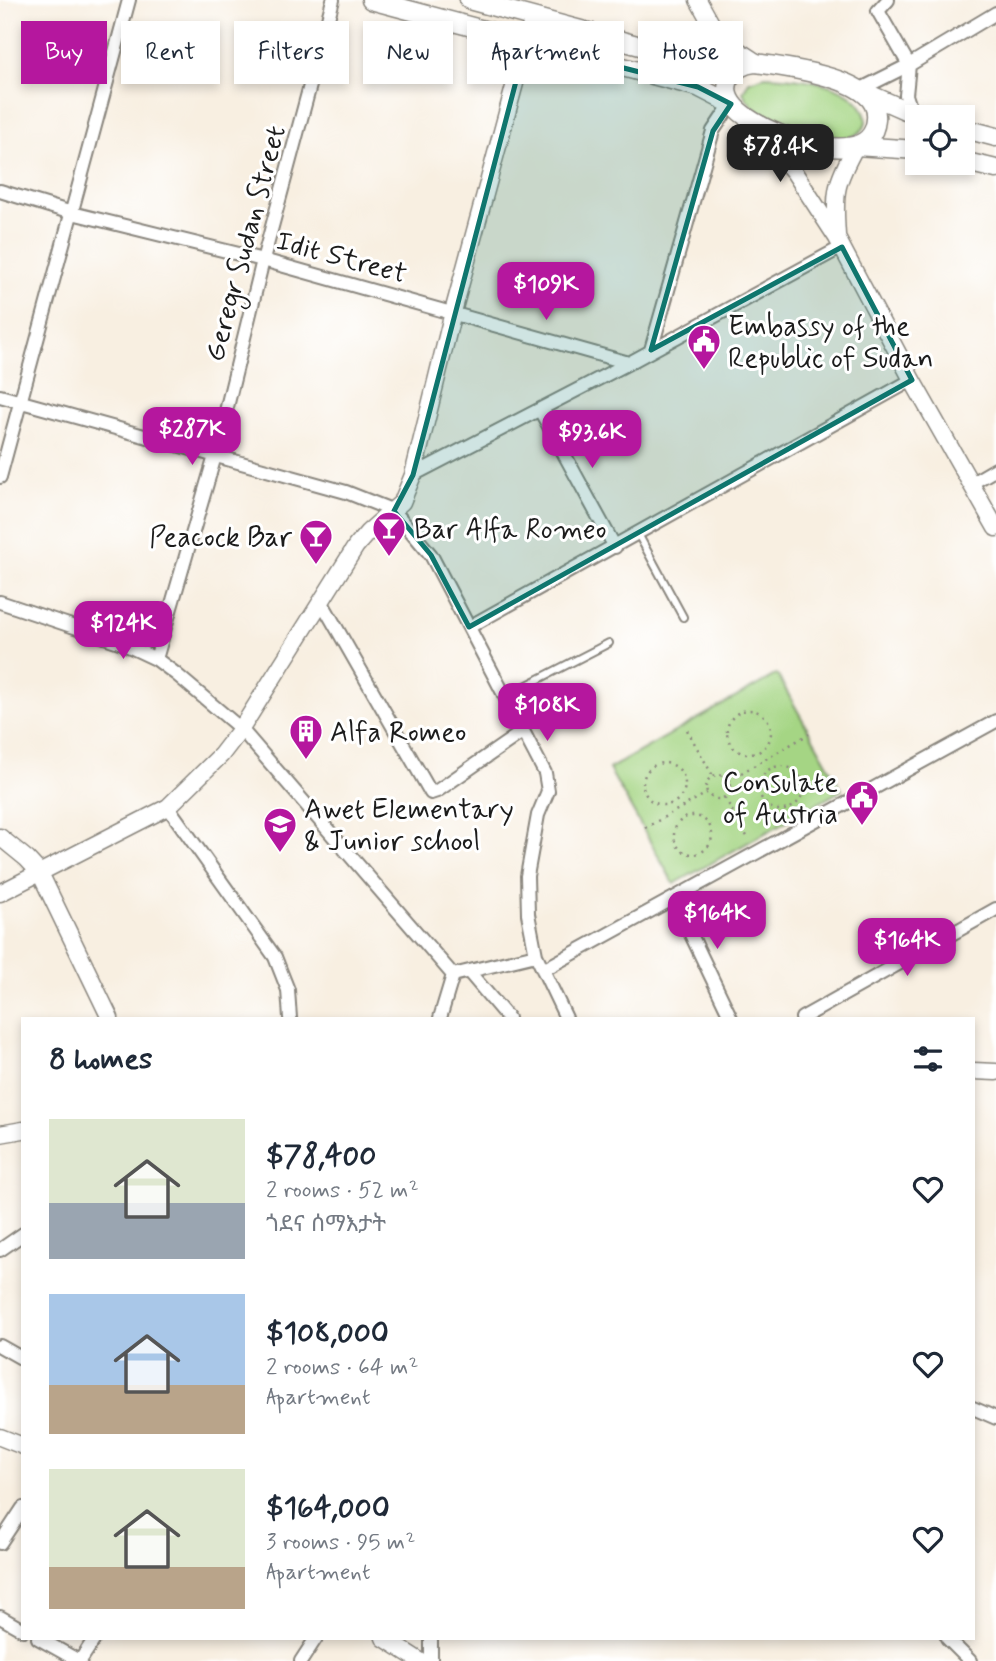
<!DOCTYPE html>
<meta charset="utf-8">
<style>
:root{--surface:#fff;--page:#f6f6f7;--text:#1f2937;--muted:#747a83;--accent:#b5179e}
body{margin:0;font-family:Mynerve,"Noto Sans Ethiopic",sans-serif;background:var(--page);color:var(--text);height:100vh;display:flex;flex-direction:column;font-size:26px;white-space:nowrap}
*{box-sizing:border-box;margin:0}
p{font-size:23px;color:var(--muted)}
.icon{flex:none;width:38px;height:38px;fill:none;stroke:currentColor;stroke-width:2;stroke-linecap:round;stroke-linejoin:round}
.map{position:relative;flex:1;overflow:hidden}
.details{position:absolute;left:21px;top:1017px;width:954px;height:623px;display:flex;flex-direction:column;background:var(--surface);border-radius:0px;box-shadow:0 4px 10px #0003}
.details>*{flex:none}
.top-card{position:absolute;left:21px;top:21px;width:956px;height:63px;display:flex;gap:14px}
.tools{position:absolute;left:905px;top:105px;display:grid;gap:14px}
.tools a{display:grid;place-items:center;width:70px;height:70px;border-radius:0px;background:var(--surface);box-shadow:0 4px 10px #0003;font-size:35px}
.price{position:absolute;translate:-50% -60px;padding:0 16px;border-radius:14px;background:var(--accent);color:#fff;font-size:23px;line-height:46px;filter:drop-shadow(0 2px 4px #0008)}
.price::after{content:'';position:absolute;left:50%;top:42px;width:21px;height:16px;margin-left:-10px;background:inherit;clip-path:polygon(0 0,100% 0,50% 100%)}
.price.current{background:#222;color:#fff}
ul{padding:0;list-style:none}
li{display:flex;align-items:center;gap:21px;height:175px;padding:0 28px}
li span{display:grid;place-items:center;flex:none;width:196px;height:140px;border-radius:0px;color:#555}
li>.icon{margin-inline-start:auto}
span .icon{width:84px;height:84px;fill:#fffc;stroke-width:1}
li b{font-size:30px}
h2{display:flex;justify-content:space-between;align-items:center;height:84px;padding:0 28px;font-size:30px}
.pill{padding:0 24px;border-radius:0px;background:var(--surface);box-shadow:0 4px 10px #0003;font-size:24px;line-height:63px}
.pill.current{background:var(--accent);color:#fff}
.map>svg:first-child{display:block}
.green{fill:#a5d584;stroke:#607850;stroke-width:2}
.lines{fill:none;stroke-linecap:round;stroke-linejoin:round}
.lane-casing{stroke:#8a867e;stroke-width:10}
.street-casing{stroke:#8a867e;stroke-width:16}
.secondary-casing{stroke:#8a867e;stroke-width:19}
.primary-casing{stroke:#8a867e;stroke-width:21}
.path{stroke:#8a867e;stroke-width:2.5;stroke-dasharray:2 5;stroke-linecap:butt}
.lane{stroke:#fff;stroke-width:6}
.street{stroke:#fff;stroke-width:12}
.secondary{stroke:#fff;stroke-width:16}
.primary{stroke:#fff;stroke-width:18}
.marked{fill:#0f766e;fill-opacity:0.2;stroke:#0f766e;stroke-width:5;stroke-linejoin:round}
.labels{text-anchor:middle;stroke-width:6;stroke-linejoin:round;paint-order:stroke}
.street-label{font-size:28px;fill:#1c1c1c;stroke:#fff}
.poi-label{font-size:28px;fill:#1c1c1c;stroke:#fff;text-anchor:start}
</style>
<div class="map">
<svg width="996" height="1661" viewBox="0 0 996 1661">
<rect width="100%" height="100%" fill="#fff"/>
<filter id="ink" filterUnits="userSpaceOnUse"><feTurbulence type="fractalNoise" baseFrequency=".0143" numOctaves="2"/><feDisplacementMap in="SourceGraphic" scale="14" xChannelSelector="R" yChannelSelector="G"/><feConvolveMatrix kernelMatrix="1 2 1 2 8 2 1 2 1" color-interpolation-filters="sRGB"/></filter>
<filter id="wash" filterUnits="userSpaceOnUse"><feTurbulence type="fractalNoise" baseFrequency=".00686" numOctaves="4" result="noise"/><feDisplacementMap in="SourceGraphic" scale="28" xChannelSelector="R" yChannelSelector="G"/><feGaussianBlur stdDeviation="1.57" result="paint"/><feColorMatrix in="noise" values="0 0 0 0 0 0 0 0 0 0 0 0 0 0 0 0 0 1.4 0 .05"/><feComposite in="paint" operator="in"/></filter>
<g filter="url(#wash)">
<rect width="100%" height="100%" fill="#f8efe1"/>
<!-- green -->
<path class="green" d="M765,76C793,77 851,81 864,112C867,119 867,126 861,131C834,156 755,123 743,92L749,81Z
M777,674L842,790L674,884L609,769Z"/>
</g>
<g filter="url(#ink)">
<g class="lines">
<defs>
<path id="lane" d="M638,534L683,617
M504,697L609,643"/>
<path id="street" d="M888,0L878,11L909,65L906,95L909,104L915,114
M859,90L909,65L996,13
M0,191L72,213L263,260L629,363
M651,350L713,131L731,104
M0,396L346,492L394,511L431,555L545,773L548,791L538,815L527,876L528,914L536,955L566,1018
M540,410L615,547
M413,475L629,363L842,247
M0,477L129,0
M972,483L996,469
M321,601L431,793L437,791L522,732
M0,602L122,643L156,659L176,674L241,729L453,975L440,1018
M469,627L912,380
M156,659L215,456L263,260L333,0
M168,807L275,957L288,990L290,1018
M674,899L731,1018
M543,970L996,721
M469,972L508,1018
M453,975L536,955
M802,1018L996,909
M0,1250L23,1234
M0,1346L23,1359
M973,1408L996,1418
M0,1543L23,1508
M0,1617L23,1630
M38,1638L79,1661
M431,1638V1661
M947,1638L970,1661
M80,1661L95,1638
M301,1661L316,1638"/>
<path id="secondary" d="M698,0L713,27L726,76
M717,32L730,45L759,64
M750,121L794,172L837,238L912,380L996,528
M837,235C834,192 835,184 856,146
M0,837L27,859L40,873L110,1018
M0,893L168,807L221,755L241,729L356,546L368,532L402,502L413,475L453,312L533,17
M973,1071L996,1072
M0,1134L23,1130
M0,1437L23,1446
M384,1638L420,1661"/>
<path id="primary" d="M371,0L698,87L731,104
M469,0L704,63L741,66
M755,63C784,67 844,75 866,95C873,101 877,110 876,119C874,155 831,149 807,143C783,137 715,113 729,80C734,69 744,64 755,63Z
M864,92L921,117
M962,128L996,137
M856,146L917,150
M962,161L996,169"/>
</defs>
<!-- lane casing -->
<use href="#lane" class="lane-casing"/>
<!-- street casing -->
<use href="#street" class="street-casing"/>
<!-- secondary casing -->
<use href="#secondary" class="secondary-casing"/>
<!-- primary casing -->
<use href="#primary" class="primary-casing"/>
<!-- path -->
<path class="path" d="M727 732a22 22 0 1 1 44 0a22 22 0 1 1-44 0Z
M687,730L713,776
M643 784a21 21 0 1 1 42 0a21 21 0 1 1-42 0Z
M759 788a22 22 0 1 1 44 0a22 22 0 1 1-44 0Z
M706 787a12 12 0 1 1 24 0a12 12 0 1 1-24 0Z
M729,780L809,734
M725,798L749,840
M674 835a19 19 0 1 1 38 0a19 19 0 1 1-38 0Z
M645,828L707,793"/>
<!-- lane -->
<use href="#lane" class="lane"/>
<!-- street -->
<use href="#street" class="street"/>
<!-- secondary -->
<use href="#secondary" class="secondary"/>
<!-- primary -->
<use href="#primary" class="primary"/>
</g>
</g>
<!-- marked area -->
<path class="marked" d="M526,43L698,87L731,104L713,131L651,350L842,247L912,380L469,627L431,555L394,511L413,475Z"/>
<!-- icons -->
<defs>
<symbol id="civic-pin" viewBox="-11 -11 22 30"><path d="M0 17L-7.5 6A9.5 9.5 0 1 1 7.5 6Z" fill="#b5179e" stroke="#fff"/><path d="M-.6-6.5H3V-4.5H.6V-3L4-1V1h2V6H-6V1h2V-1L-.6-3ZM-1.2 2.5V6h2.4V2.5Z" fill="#fff"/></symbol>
<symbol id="bar-pin" viewBox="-11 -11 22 30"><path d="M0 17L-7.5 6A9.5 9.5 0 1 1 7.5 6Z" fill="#b5179e" stroke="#fff"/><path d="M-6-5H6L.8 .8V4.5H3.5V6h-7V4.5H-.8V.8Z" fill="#fff"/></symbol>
<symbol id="building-pin" viewBox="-11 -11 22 30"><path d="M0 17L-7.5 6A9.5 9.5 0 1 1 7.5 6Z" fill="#b5179e" stroke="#fff"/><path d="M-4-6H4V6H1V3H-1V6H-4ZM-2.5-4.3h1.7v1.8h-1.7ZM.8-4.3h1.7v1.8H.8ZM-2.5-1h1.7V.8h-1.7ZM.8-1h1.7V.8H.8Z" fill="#fff"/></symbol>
<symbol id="school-pin" viewBox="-11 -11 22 30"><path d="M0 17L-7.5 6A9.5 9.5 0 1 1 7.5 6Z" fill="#b5179e" stroke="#fff"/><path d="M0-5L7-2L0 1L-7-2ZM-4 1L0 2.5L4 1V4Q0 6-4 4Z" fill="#fff"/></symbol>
</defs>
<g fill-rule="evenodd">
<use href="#civic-pin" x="685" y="322" width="38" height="52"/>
<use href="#bar-pin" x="370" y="509" width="38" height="52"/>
<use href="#bar-pin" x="297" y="517" width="38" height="52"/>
<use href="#building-pin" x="287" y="712" width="38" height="52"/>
<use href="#civic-pin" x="843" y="778" width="38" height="52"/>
<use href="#school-pin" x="261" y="805" width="38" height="52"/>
</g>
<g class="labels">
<!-- street labels -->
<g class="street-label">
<text transform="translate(244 243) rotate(-75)" y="10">Geregr Sudan Street</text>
<text transform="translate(342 256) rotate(15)" y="10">Idit Street</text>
</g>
<!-- poi labels -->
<g class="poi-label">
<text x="728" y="335">Embassy of the<tspan x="728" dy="32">Republic of Sudan</tspan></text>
<text x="414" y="538">Bar Alfa Romeo</text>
<text x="292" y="546" text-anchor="end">Peacock Bar</text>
<text x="330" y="741">Alfa Romeo</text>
<text x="838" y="791" text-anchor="end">Consulate<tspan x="838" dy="32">of Austria</tspan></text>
<text x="304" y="818">Awet Elementary<tspan x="304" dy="32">&amp; Junior school</tspan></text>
</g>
</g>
</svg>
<div class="tools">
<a><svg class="icon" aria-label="locate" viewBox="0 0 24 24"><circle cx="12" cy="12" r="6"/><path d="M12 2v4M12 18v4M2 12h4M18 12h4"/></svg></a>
</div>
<b class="price current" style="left:780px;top:184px">$78.4K</b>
<b class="price" style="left:546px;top:322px">$109K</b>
<b class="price" style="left:192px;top:467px">$287K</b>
<b class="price" style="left:592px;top:470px">$93.6K</b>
<b class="price" style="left:123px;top:661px">$124K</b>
<b class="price" style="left:547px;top:743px">$108K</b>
<b class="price" style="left:717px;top:951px">$164K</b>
<b class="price" style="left:907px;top:978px">$164K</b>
<div class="top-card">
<a class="pill current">Buy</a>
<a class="pill">Rent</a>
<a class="pill">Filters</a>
<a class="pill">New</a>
<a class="pill">Apartment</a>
<a class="pill">House</a>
</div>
<section class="details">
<h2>8 homes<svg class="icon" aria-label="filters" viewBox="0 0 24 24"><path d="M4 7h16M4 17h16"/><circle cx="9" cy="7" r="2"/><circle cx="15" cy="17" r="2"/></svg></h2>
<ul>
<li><span style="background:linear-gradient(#dfe7d0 60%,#9aa5b1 0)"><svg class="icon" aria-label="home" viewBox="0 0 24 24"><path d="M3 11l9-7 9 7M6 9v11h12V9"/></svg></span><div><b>$78,400</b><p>2 rooms · 52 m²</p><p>ጎደና ሰማእታት</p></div><svg class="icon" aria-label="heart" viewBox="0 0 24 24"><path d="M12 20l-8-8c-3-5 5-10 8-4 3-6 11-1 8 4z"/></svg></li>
<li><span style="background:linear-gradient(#a9c7e8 65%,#b9a48a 0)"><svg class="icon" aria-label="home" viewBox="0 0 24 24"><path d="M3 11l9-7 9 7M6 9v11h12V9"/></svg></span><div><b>$108,000</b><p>2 rooms · 64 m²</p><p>Apartment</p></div><svg class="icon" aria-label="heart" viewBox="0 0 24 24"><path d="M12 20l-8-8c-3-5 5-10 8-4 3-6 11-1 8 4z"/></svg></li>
<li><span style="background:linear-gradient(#dfe7d0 70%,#b9a48a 0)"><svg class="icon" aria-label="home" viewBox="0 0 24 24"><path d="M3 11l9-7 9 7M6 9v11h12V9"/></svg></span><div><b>$164,000</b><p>3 rooms · 95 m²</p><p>Apartment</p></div><svg class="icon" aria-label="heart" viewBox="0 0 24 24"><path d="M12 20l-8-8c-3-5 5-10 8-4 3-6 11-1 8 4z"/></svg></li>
</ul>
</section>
</div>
